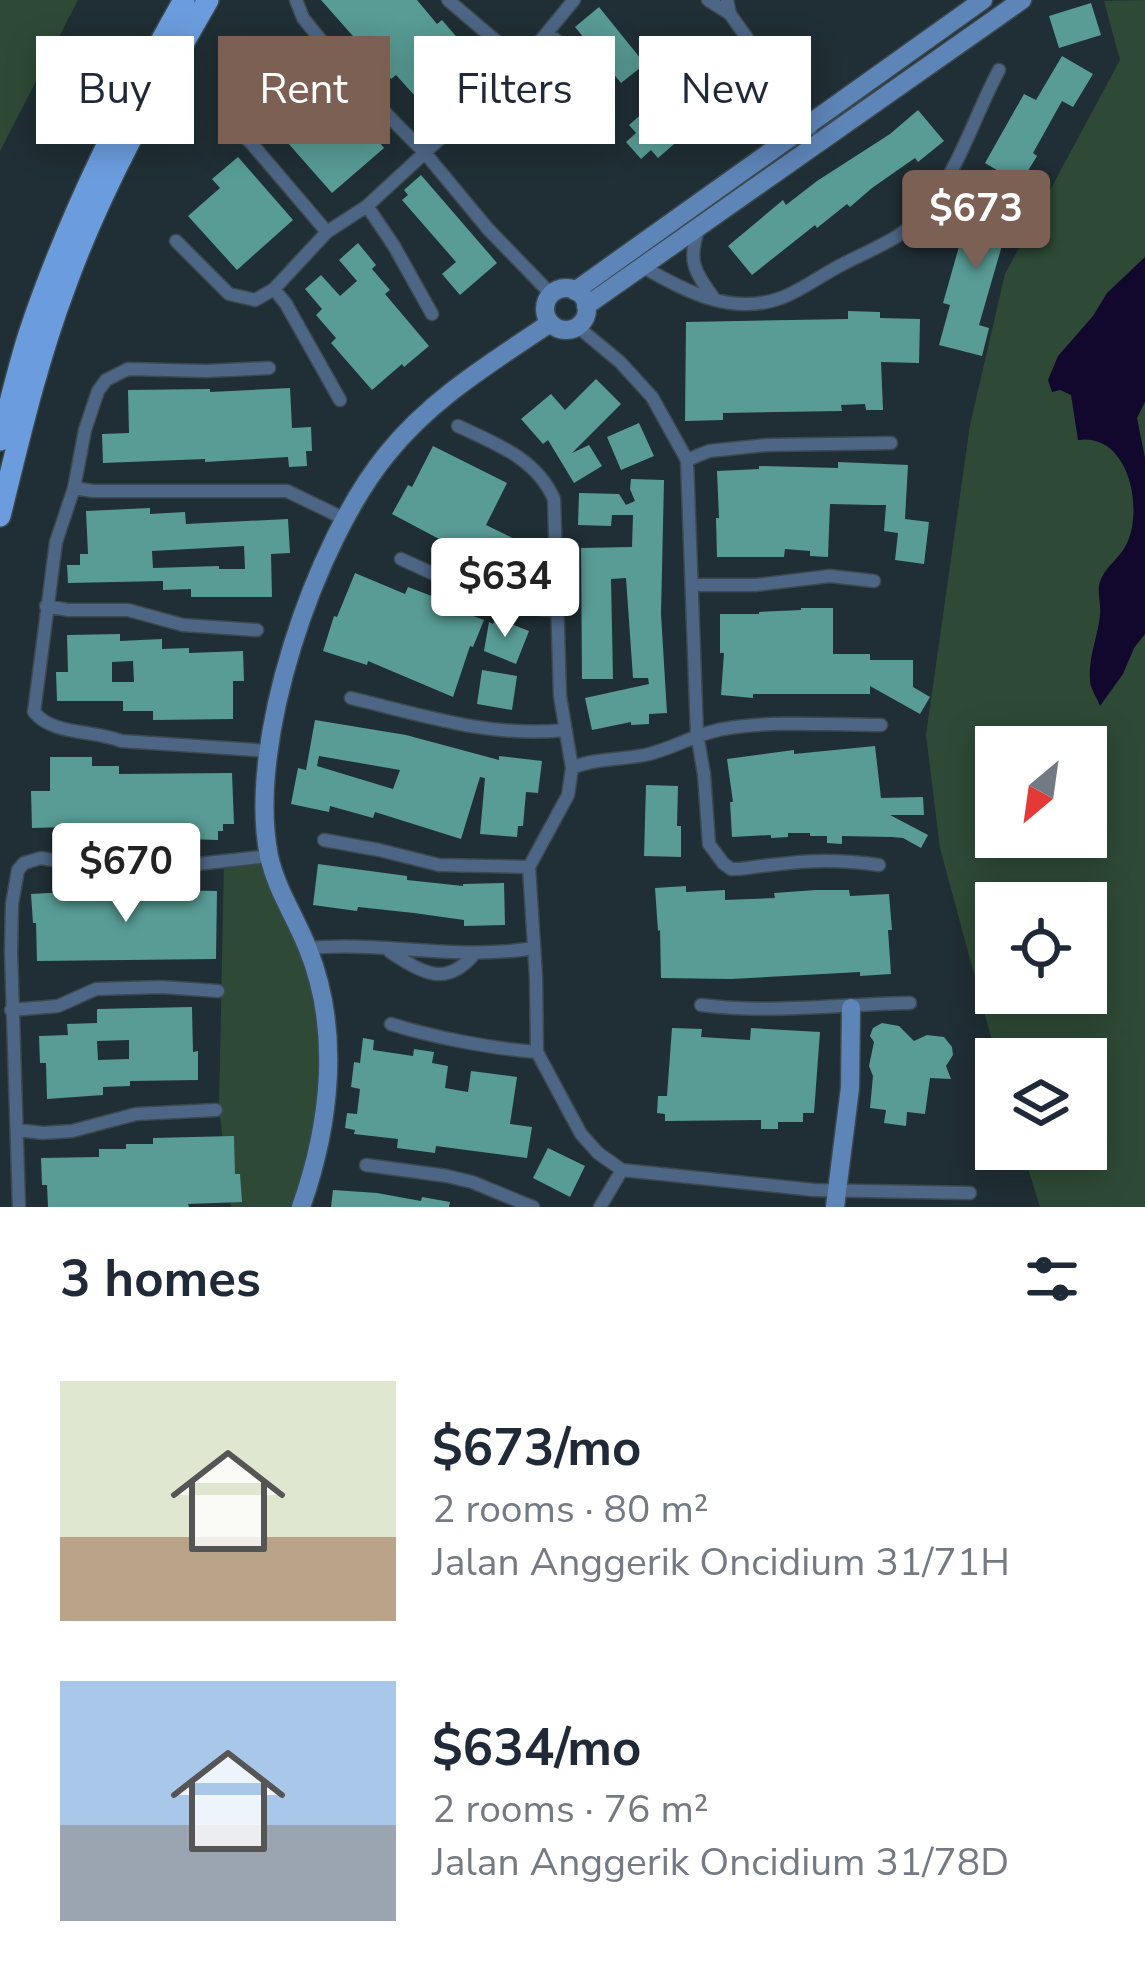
<!DOCTYPE html>
<meta charset="utf-8">
<style>
:root{--surface:#fff;--page:#f2f2f3;--text:#1f2937;--muted:#747a83;--accent:#7d6054}
body{margin:0;font-family:"Nunito Sans",sans-serif;background:var(--page);color:var(--text);height:100vh;display:flex;flex-direction:column;font-size:45px;white-space:nowrap}
*{box-sizing:border-box;margin:0}
p{font-size:39px;color:var(--muted)}
.icon{flex:none;width:66px;height:66px;fill:none;stroke:currentColor;stroke-width:2;stroke-linecap:round;stroke-linejoin:round}
.map{position:relative;height:1207px;overflow:hidden}
.drawer{display:flex;flex-direction:column;background:var(--surface);flex:1}
.drawer>*{flex:none}
.banner{position:absolute;left:36px;top:36px;width:1074px;height:108px;display:flex;gap:24px}
.needle{width:78px;rotate:209deg}
.tools{position:absolute;left:975px;top:726px;display:grid;gap:24px}
.tools a{display:grid;place-items:center;width:132px;height:132px;border-radius:0px;background:var(--surface);box-shadow:0 6px 30px #0003;font-size:60px}
.price{position:absolute;translate:-50% -102px;padding:0 27px;border-radius:12px;background:#fff;color:#222;font-size:39px;line-height:78px;filter:drop-shadow(0 3px 6px #0008)}
.price::after{content:'';position:absolute;left:50%;top:72px;width:36px;height:27px;margin-left:-18px;background:inherit;clip-path:polygon(0 0,100% 0,50% 100%)}
.price.on{background:var(--accent);color:#fff}
ul{padding:0;list-style:none}
li{display:flex;align-items:center;gap:36px;height:300px;padding:0 60px}
li span{display:grid;place-items:center;flex:none;width:336px;height:240px;border-radius:0px;color:#555}
li>.icon{margin-inline-start:auto}
span .icon{width:144px;height:144px;fill:#fffc;stroke-width:1}
li b{font-size:51px}
h2{display:flex;justify-content:space-between;align-items:center;height:144px;padding:0 60px;font-size:51px}
.chip{padding:0 42px;border-radius:0px;background:var(--surface);box-shadow:0 6px 30px #0003;font-size:42px;line-height:108px}
.chip.on{background:var(--accent);color:#fff}
.map>svg:first-child{display:block}
.green{fill:#2e4a36;fill-rule:evenodd}
.water{fill:#12082e}
.building{fill:#589c95;fill-rule:evenodd}
.lines{fill:none;stroke-linecap:round;stroke-linejoin:round}
.street-casing{stroke:#3c4a4f;stroke-width:15}
.secondary-casing{stroke:#3c4a4f;stroke-width:21}
.primary-casing{stroke:#3c4a4f;stroke-width:24}
.street{stroke:#4d6685;stroke-width:12}
.secondary{stroke:#5e85b8;stroke-width:18}
.primary{stroke:#6b9dde;stroke-width:21}
</style>
<div class="map">
<svg width="1145" height="1207" viewBox="0 0 1145 1207">
<rect width="100%" height="100%" fill="#202f35"/>
<!-- green -->
<path class="green" d="M0,0H78L0,151Z
M1145,0V1207H1040L1022,1149H1086V1059H997L940,848L926,735L970,425L1005,274L1120,60L1104,1ZM996,747H1086V837H996ZM996,903H1086V993H996Z
M278,862L306,932L330,1062L304,1207H231L219,1108L224,864Z"/>
<!-- water -->
<path class="water" d="M1145,257V402L1137,418L1145,458V634L1134,648L1123,674L1100,706C1097,697 1090,689 1090,680C1088,658 1098,636 1100,615C1101,605 1098,596 1099,586C1102,569 1117,561 1125,547C1145,513 1130,432 1078,440L1071,395L1060,390L1052,392L1048,380L1058,356L1093,316L1107,293Z"/>
<!-- building -->
<path class="building" d="M321,0H417L437,24L442,20L479,63L456,82L445,69L415,96L396,75L391,79Z
M1091,3L1101,35L1059,48L1049,16Z
M599,7L645,64L621,83L575,27Z
M290,36L384,148L332,193L242,91L273,65L266,56Z
M1062,56L1093,74L1073,107L1062,101L1033,153L1037,156L1020,184L985,163L1024,94L1036,100Z
M681,80L692,91L700,84L710,96L702,103L710,113L658,158L651,150L641,159L626,142L636,133L629,125Z
M918,110L944,141L918,162L915,158L872,188L850,207L847,204L817,228L815,225L752,275L728,246L783,200L786,205L817,181L890,134Z
M238,157L293,220L237,270L188,216L220,188L212,179Z
M421,175L497,263L460,295L442,274L456,262L402,200L408,195L404,190Z
M975,190L1018,202L1010,229L1007,228L979,325L989,328L982,356L939,345L950,305L943,303Z
M358,243L376,265L372,269L390,290L385,294L429,346L404,367L402,364L372,390L331,343L336,338L316,315L322,309L305,289L321,275L340,296L357,281L339,260Z
M848,311L880,312V318L920,319L919,363L881,362L883,410H866L865,404L841,405L842,411L723,413V420L685,421L686,322L848,319Z
M596,379L621,404L572,453L589,445L602,466L574,483L548,440L543,444L521,419L551,394L565,410Z
M290,388L292,428L311,427L312,451H306L307,466L289,467L288,457L205,462V459L103,463L102,434L129,433L128,390L210,389V392Z
M639,423L654,456L621,470L607,437Z
M433,446L507,483L486,525L523,543L504,581L487,572L490,566L392,514L408,485L412,487Z
M838,462L908,465L905,519L929,522L924,564L895,560L898,533L884,531L886,505H873L830,504L828,557L810,556V551L785,549L784,557H717L716,518H719L717,471L759,469V466L838,468Z
M631,479L664,480L661,614L667,713L649,714V724L631,725V722L592,730L585,698L649,684L648,678H633L626,578L611,579L613,679H582L581,548L632,547L633,515H612L611,526L578,525L579,493L619,494L626,505L635,501L630,489Z
M150,508V514L185,512L186,524L288,519L290,553L271,554L272,597H191V589L163,590V581L68,583L67,565H80V554H88L86,511ZM244,546L245,569H219V566L153,568L152,551Z
M355,573L405,594L408,587L437,598L436,602L484,620L473,647L470,646L453,697L368,661L367,665L323,651L334,616L337,617Z
M801,608H833V654H870V660H913V687L930,697L920,714L870,686V694H753V698L721,695L724,653H720V614H759V612L801,610Z
M496,618L529,631L516,664L484,651L489,622L493,624Z
M120,634V641L162,639V649L189,648V653L243,651L244,681H233V719L153,720V711H123V701H57L56,672H68L67,635ZM133,661L134,682H112V662Z
M482,670L517,676L512,710L477,704Z
M315,720L406,735L499,760V756L542,761L538,793L526,792L523,826H518L517,837L480,834L485,778L480,777L461,839L375,812L373,818L330,806L329,812L291,804L298,768L306,770ZM319,756L400,770L393,789L317,766Z
M875,746L881,798L923,797L924,815H890L928,835L921,848L903,838L892,837L842,836V844L827,843V836H810V833H788V837L771,838V835L732,837L730,802H733L727,759L794,750V754Z
M50,757H92V766H119V774L232,773L234,824H223V831H218V840L154,838L98,841V835H68V827L32,828L31,791H50Z
M646,785L678,786L677,826H681V857L644,856Z
M318,864L407,876V880L463,886V884L504,883L505,925L464,926V920L414,913L358,907L357,911L313,905Z
M686,886V892L725,890V900L775,898L774,893L816,890H849L850,896L889,894L892,930H888L891,974L860,976V972L731,979L661,978L660,930L658,931L655,888Z
M120,889L217,891L216,959L37,961L36,923H33L31,894Z
M192,1007L193,1052L198,1051V1080L130,1081V1086L103,1087V1095L47,1099L46,1063H40L39,1036L68,1035L67,1024L97,1023V1009ZM129,1040V1059L98,1060L97,1041Z
M882,1023L899,1026L914,1041L927,1035L944,1037L952,1047L953,1055L946,1066L951,1079L930,1078L925,1114L907,1112L906,1126L884,1123L886,1110L870,1108L873,1076L869,1066L874,1042L870,1036L873,1028Z
M672,1028L702,1029L701,1037L750,1040L751,1028L820,1032L814,1113H803V1122H778V1129H761V1120L665,1121V1114L657,1113L658,1096H667Z
M363,1038L374,1040L373,1050L413,1056L414,1049L434,1052L432,1063L448,1066L445,1088L468,1092L471,1071L517,1077L510,1124L532,1127L527,1158L436,1146L435,1153L397,1148L398,1139L354,1134L355,1130L345,1128L347,1113L357,1114L360,1089L351,1087L354,1062L360,1063Z
M234,1136L235,1174H240L242,1202L188,1204L189,1207H48L47,1185H42L41,1158L99,1157V1149H126V1144H153V1138Z
M548,1148L585,1166L570,1197L533,1178Z
M333,1190L377,1193L421,1201L422,1197L450,1202L449,1207H331Z"/>
<g class="lines">
<defs>
<path id="street" d="M296,0L303,18L354,81L425,153L488,229L551,294
M448,0L522,63
M708,0L730,14
M727,0L730,14L811,129
M548,34L561,44L605,97
M230,123L252,144L327,232
M367,206L394,246L432,314
M699,227C687,262 694,270 715,300
M176,241L229,294L255,300L274,289L327,232L367,206L522,63L574,0
M643,267C685,291 731,316 781,298C803,290 824,273 845,263C884,243 907,238 933,201C962,160 976,113 999,70
M274,289L286,304L340,400
M578,327L620,362L652,397L687,460L697,734L704,774L709,844L723,863L731,869H739C793,862 825,857 879,865
M269,368L206,371L128,369L106,380L98,391L85,430L74,488L56,542L34,712C52,735 94,730 121,741L270,751
M458,426C496,444 536,458 554,499L560,696L572,768
M687,460L709,451L767,445L891,443
M74,488L93,491H287L345,519
M401,559L500,604L556,611
M692,585H756L830,576L874,581
M46,606L68,610H128L183,625L257,630
M351,698C422,715 491,738 564,730
M881,725C829,725 775,720 723,729C695,734 672,749 645,755C620,760 595,758 572,768L568,795L529,867L536,977L537,1052L581,1134L598,1153L622,1170L814,1190L970,1193
M324,840L379,850L439,865L529,867
M308,948C384,941 458,961 534,948
M390,952C422,972 446,989 475,953
M701,1005C771,1014 841,1004 910,1003
M11,1010L58,1006L96,989L162,987L218,991
M391,1024C431,1037 495,1049 537,1052
M18,1130L43,1133L72,1131L136,1114L216,1110
M366,1165L447,1176L472,1182L533,1207
M19,1207L11,952L12,904L18,870L24,863L41,858L108,869H152L269,856
M600,1207L622,1170"/>
<path id="secondary" d="M545 309a21 21 0 1 1 42 0a21 21 0 1 1-42 0Z
M575,291L983,0
M586,306L1022,0
M301,1207C330,1125 341,1031 308,949C296,918 276,889 269,856C246,743 315,542 387,454C432,398 491,363 550,323
M835,1207L850,1088L851,1008"/>
<path id="primary" d="M0,440C10,405 18,368 29,334C68,217 124,106 184,0
M0,516C19,439 37,361 65,287C101,187 155,92 208,0"/>
</defs>
<!-- street casing -->
<use href="#street" class="street-casing"/>
<!-- secondary casing -->
<use href="#secondary" class="secondary-casing"/>
<!-- primary casing -->
<use href="#primary" class="primary-casing"/>
<!-- street -->
<use href="#street" class="street"/>
<!-- secondary -->
<use href="#secondary" class="secondary"/>
<!-- primary -->
<use href="#primary" class="primary"/>
</g>
</svg>
<div class="tools">
<a><svg class="needle" viewBox="-14 -14 28 28"><path d="M0-13l5 13h-10z" fill="#e53935"/><path d="M0 13l5-13h-10z" fill="#747a83"/></svg></a>
<a><svg class="icon" aria-label="locate" viewBox="0 0 24 24"><circle cx="12" cy="12" r="6"/><path d="M12 2v4M12 18v4M2 12h4M18 12h4"/></svg></a>
<a><svg class="icon" aria-label="layers" viewBox="0 0 24 24"><path d="M12 4l9 5-9 5-9-5zM3 14l9 5 9-5"/></svg></a>
</div>
<b class="price on" style="left:976px;top:272px">$673</b>
<b class="price" style="left:505px;top:640px">$634</b>
<b class="price" style="left:126px;top:925px">$670</b>
<div class="banner">
<a class="chip">Buy</a>
<a class="chip on">Rent</a>
<a class="chip">Filters</a>
<a class="chip">New</a>
</div>
</div>
<section class="drawer">
<h2>3 homes<svg class="icon" aria-label="filters" viewBox="0 0 24 24"><path d="M4 7h16M4 17h16"/><circle cx="9" cy="7" r="2"/><circle cx="15" cy="17" r="2"/></svg></h2>
<ul>
<li><span style="background:linear-gradient(#dfe7d0 65%,#b9a48a 0)"><svg class="icon" aria-label="home" viewBox="0 0 24 24"><path d="M3 11l9-7 9 7M6 9v11h12V9"/></svg></span><div><b>$673/mo</b><p>2 rooms · 80 m²</p><p>Jalan Anggerik Oncidium 31/71H</p></div></li>
<li><span style="background:linear-gradient(#a9c7e8 60%,#9aa5b1 0)"><svg class="icon" aria-label="home" viewBox="0 0 24 24"><path d="M3 11l9-7 9 7M6 9v11h12V9"/></svg></span><div><b>$634/mo</b><p>2 rooms · 76 m²</p><p>Jalan Anggerik Oncidium 31/78D</p></div></li>
</ul>
</section>
